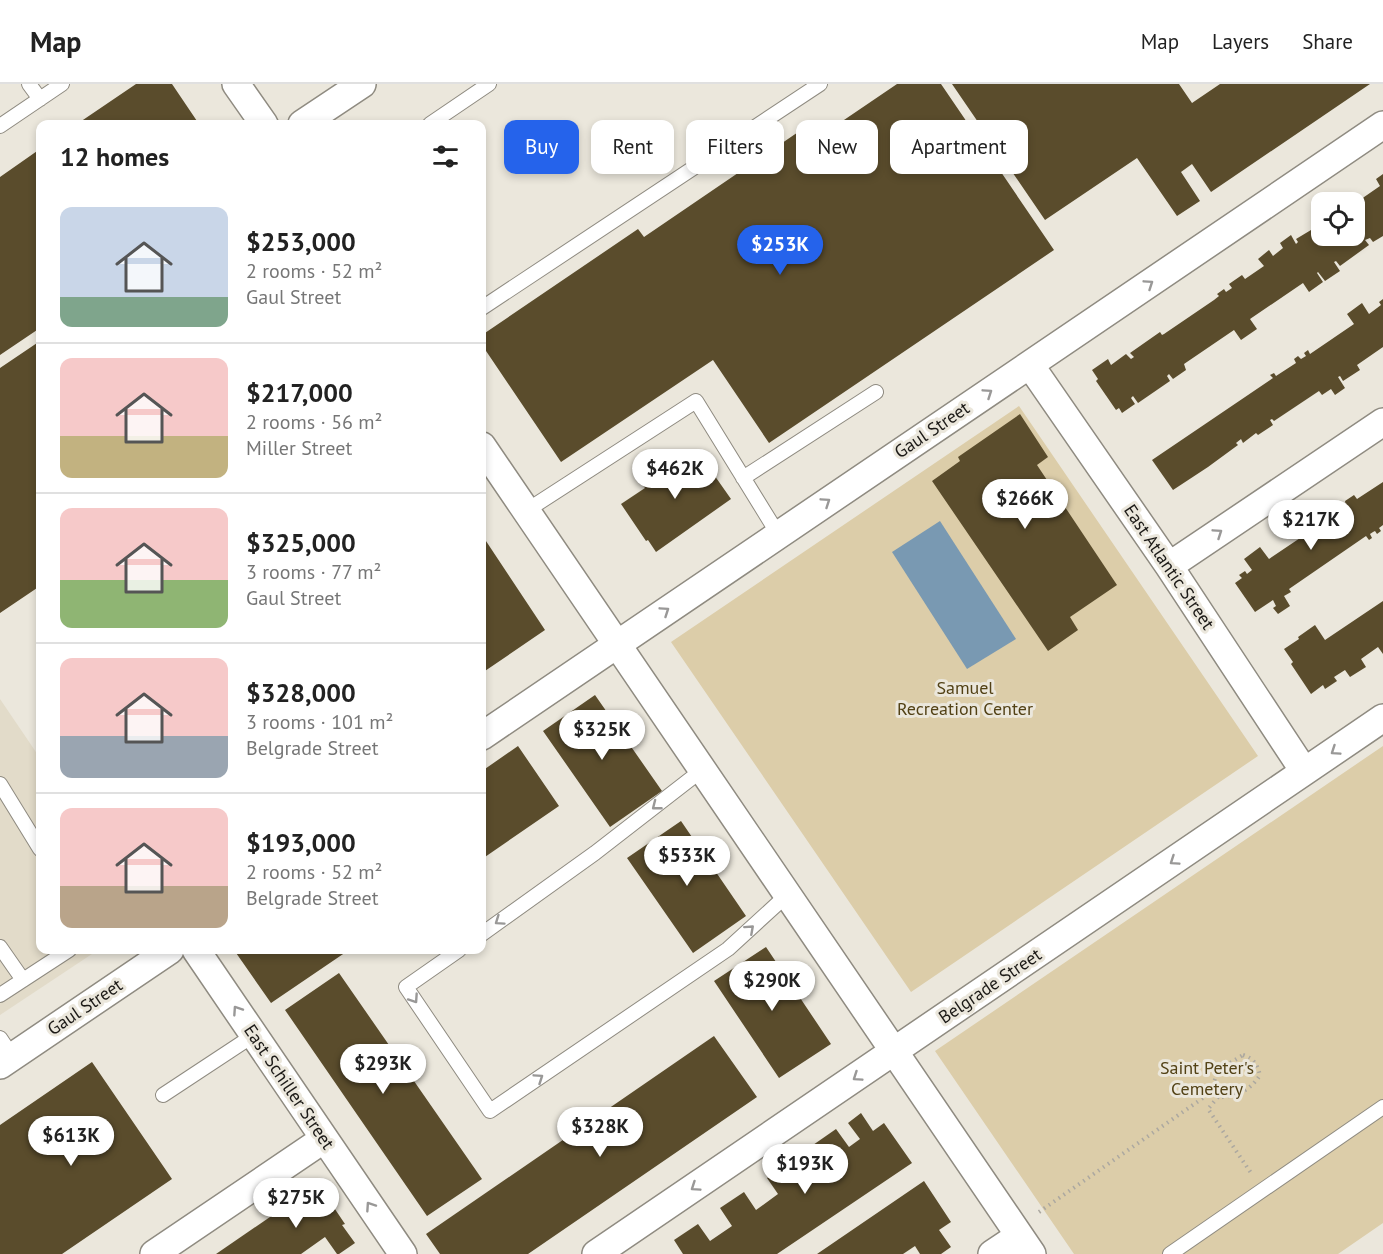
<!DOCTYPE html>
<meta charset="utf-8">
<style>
:root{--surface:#fff;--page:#f2f2f2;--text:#222;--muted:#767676;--line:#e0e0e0;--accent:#2563eb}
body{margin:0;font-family:"PT Sans",sans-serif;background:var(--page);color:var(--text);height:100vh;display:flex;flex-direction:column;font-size:22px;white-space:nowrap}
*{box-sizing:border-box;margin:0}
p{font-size:20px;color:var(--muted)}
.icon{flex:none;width:33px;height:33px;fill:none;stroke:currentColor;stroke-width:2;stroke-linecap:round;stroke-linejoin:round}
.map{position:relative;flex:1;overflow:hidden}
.panel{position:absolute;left:36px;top:36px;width:450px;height:834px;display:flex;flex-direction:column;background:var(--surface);border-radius:12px;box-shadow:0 3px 9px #0003}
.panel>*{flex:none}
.banner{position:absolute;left:504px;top:36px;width:570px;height:54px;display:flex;gap:12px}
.fabs{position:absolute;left:1311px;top:108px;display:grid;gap:12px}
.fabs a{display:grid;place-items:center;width:54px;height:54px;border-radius:12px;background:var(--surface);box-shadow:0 3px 9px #0003;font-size:30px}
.price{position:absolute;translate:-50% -51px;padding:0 14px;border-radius:21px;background:#fff;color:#222;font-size:20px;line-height:39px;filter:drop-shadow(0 2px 3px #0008)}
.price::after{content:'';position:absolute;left:50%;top:36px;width:18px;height:14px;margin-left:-9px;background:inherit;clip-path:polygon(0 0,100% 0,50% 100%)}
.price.current{background:var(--accent);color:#fff}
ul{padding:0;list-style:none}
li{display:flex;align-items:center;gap:18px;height:150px;padding:0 24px}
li+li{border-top:2px solid var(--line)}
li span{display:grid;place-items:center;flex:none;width:168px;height:120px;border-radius:12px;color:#555}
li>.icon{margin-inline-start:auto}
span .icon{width:72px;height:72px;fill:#fffc;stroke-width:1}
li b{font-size:26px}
h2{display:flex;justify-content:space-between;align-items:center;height:72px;padding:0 24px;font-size:26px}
.pill{padding:0 21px;border-radius:12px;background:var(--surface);box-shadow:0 3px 9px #0003;font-size:21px;line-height:54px}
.pill.current{background:var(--accent);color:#fff}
header{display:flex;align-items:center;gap:36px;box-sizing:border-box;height:84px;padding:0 30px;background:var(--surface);border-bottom:2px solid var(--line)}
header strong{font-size:28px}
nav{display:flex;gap:33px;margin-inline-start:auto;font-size:21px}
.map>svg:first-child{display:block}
.built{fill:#e2dbc9}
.green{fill:#dccda9}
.water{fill:#7999b2}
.building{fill:#5a4c2c}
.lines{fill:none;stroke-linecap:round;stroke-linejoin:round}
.lane-casing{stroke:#8f8b81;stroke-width:16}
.street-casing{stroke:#8f8b81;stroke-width:30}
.path{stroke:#aca8a0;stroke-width:4;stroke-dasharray:1.5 4.5;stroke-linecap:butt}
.lane{stroke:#fff;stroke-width:14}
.street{stroke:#fff;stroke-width:27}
.oneway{stroke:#999897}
.labels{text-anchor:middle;stroke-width:6;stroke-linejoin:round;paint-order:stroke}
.street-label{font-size:18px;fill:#1c1a17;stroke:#ebe7dc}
.park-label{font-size:18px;fill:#524115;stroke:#ebe7dc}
</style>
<header>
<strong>Map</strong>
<nav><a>Map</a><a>Layers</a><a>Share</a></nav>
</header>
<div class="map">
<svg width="1383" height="1170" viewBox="0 0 1383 1170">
<rect width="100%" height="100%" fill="#ebe7dc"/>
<!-- built -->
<path class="built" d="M0,615L40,674V866H98L0,931Z"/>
<!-- green -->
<path class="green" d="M1019,322L1258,672L911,908L671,558Z
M1383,662V1139L1338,1170H1074L935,967Z"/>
<!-- water -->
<path class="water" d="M940,437L1016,555L967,585L892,468Z"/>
<!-- building -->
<path class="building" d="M136,0H172L199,40H77Z
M897,0H941L1054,166L769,359L713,276L561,378L482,261V251L638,145L644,153L807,42L816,55Z
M952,0H1179L1192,19L1220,0H1370L1211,108L1192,80L1181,88L1200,117L1177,132L1137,74L1045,136Z
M40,65V244L0,271V93Z
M1383,90V152L1373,158L1370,154L1365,156L1369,161L1340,182L1336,177L1334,178L1340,187L1325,197L1318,188L1317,189L1323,198L1309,208L1303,199L1250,235L1257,245L1241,256L1234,246L1184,280L1186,286L1173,295L1169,290L1167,292L1170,297L1138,319L1133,312L1131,314L1135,320L1122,329L1119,324L1116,326L1096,297L1098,295L1092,286L1108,275L1111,281L1126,270L1131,275L1134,273L1130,269L1160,248L1162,251L1164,250L1214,216L1219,212L1217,210L1224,205L1226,208L1232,204L1229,200L1242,191L1245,195L1264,182L1258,175L1269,166L1273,172L1283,164L1280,159L1291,151L1296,160L1298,158L1296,155L1311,146L1312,148L1322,142V152H1354V120L1380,102L1376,95Z
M1383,215V263L1357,281L1360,286L1343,297L1340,292L1338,293L1345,304L1335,311L1331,305L1322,311L1319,307L1274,337L1272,335L1270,336L1273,341L1258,351L1256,349L1243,359L1241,355L1236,359L1238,361L1208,383L1173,406L1152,376L1273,294L1270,291L1274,289L1276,292L1296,279L1294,275L1298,272L1301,275L1306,272L1304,269L1308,266L1310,270L1354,240L1347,230L1362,219L1369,230L1381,221L1379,218Z
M40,257V502L0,529V284Z
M1020,330L1048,373L1037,381L1117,501L1070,533L1078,546L1048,567L932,397L960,377L958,373Z
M668,367L679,381L698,368L731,415L656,468L648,456L646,457L621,420L645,404L641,399L647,395L651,400L662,392L653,378Z
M1383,398V441L1379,444L1381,447L1377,450L1375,447L1373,448L1370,450L1372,454L1369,456L1366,452L1289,505L1291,508L1284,512L1290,522L1278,530L1273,524L1276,522L1273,516L1255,528L1235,499L1242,494L1239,491L1245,487L1247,490L1252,486L1244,475L1260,463L1269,475L1309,448L1306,444L1310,441L1312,445L1336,429L1338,427L1337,425L1345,420L1346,422L1345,417L1354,411L1357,415Z
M482,451L545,546L482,589Z
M1383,517V570L1378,563L1361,575L1366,583L1350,593L1345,586L1334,593L1337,597L1325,605L1323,601L1311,610L1291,580L1293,578L1284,565L1299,555L1298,553L1315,541L1325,556Z
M595,611L662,707L610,743L543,647Z
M518,662L559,722L482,775V687Z
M681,737L746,832L693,869L627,774Z
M766,863L831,960L779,994L714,897Z
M234,866H349L271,919Z
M339,889L482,1095L427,1132L285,926Z
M714,952L757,1013L528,1170H440L426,1150Z
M92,978L172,1095L62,1170H0V1041Z
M861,1029L873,1047L884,1039L912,1079L777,1170H683L674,1156L698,1140L710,1157L732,1142L720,1124L744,1108L756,1126L778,1110L767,1094L791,1077L803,1095L825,1079L813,1061L836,1045L849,1063L860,1055L848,1039Z
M924,1097L951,1138L939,1146L951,1163L941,1170H920L915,1162L903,1170H817Z
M318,1100L345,1140L342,1141L355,1159L339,1170H337L325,1153L301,1170H216Z"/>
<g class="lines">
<defs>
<path id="lane" d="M29,0L40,15
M430,40L489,0
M0,42L62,0
M482,224L820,0
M743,394L876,308
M526,427L696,317L778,450
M0,700L40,765
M482,850L595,769L702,686
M0,863L23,896
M459,866L406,903L490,1027L728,865L787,811
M0,911L69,866
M0,954L12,972
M163,1011L254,951
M1170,1170L1383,1023"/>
<path id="street" d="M236,0L264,40
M302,40L362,0
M1030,281L1169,482L1304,687
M482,362L1032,1170
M1169,482L1383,338
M482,652L1383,41
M196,866L403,1170
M0,981L170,866
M154,1170L324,1055
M596,1170L1383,634
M992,1170L1019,1152"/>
</defs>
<!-- lane casing -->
<use href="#lane" class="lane-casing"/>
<!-- street casing -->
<use href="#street" class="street-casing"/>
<!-- path -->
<path class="path" d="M1243,971C1254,975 1257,980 1260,991C1250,1007 1236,1013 1218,1013L1213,1007C1213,987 1227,981 1243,971Z
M1218,1013L1208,1025L1251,1089
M1039,1128L1213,1007"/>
<!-- lane -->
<use href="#lane" class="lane"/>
<!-- street -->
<use href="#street" class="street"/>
</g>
<!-- one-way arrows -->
<defs><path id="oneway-chevron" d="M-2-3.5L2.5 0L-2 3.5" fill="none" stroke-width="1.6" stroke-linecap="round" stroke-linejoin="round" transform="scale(1.5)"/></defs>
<g class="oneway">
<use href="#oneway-chevron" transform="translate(1149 200) rotate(-34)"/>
<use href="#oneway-chevron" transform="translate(988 309) rotate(-34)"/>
<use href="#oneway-chevron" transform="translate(826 418) rotate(-34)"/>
<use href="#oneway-chevron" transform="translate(1218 449) rotate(-34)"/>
<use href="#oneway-chevron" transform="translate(665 527) rotate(-34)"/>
<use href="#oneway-chevron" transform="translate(1335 667) rotate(146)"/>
<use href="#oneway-chevron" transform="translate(656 722) rotate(142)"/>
<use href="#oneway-chevron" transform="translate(1174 777) rotate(146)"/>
<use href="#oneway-chevron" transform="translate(499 837) rotate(145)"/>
<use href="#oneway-chevron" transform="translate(750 845) rotate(-42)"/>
<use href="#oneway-chevron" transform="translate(414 915) rotate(56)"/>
<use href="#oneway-chevron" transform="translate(237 926) rotate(-124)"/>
<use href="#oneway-chevron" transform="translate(857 993) rotate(146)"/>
<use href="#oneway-chevron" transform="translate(539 994) rotate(-34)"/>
<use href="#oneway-chevron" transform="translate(695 1103) rotate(146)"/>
<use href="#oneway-chevron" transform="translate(370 1122) rotate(-124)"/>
</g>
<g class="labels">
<!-- street labels -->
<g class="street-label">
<text transform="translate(932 346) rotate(-34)" y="6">Gaul Street</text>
<text transform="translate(1169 483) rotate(56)" y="6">East Atlantic Street</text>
<text transform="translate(990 902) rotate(-34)" y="6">Belgrade Street</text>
<text transform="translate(85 923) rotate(-34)" y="6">Gaul Street</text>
<text transform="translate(289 1003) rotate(56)" y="6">East Schiller Street</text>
</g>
<!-- park labels -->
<g class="park-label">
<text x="965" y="610">Samuel<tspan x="965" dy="21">Recreation Center</tspan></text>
<text x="1207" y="990">Saint Peter's<tspan x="1207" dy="21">Cemetery</tspan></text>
</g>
</g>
</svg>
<div class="fabs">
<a><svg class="icon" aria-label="locate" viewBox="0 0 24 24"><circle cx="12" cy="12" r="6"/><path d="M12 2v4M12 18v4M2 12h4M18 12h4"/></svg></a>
</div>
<b class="price current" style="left:780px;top:192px">$253K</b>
<b class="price" style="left:675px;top:416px">$462K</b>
<b class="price" style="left:1025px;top:446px">$266K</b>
<b class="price" style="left:1311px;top:467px">$217K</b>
<b class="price" style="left:602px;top:677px">$325K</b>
<b class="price" style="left:687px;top:803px">$533K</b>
<b class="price" style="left:772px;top:928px">$290K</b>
<b class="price" style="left:383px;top:1011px">$293K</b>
<b class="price" style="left:600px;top:1074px">$328K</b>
<b class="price" style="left:71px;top:1083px">$613K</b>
<b class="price" style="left:805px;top:1111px">$193K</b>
<b class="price" style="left:296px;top:1145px">$275K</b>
<div class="banner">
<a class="pill current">Buy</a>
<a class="pill">Rent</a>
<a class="pill">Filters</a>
<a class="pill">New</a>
<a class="pill">Apartment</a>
</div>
<section class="panel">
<h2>12 homes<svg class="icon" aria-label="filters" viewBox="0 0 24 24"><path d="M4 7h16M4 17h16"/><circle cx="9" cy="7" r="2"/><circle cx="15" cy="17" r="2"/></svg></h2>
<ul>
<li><span style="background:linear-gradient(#c9d6e8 75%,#7fa58c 0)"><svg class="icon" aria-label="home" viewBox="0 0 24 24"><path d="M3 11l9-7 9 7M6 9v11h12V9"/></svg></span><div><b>$253,000</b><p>2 rooms · 52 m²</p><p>Gaul Street</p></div></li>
<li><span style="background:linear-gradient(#f6c9c9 65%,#c2b280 0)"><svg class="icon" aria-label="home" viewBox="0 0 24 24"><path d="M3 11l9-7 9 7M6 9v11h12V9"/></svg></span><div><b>$217,000</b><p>2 rooms · 56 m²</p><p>Miller Street</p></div></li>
<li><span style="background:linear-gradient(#f6c9c9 60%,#8fb573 0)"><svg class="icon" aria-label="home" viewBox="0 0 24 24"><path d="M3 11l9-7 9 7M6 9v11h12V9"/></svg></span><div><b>$325,000</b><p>3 rooms · 77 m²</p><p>Gaul Street</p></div></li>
<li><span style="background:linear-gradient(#f6c9c9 65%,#9aa5b1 0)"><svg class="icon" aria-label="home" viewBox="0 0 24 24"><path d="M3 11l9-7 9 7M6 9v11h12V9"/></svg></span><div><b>$328,000</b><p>3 rooms · 101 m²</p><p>Belgrade Street</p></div></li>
<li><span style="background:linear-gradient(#f6c9c9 65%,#b9a48a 0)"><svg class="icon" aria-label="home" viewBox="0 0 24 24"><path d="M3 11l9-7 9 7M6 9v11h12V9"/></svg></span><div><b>$193,000</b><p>2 rooms · 52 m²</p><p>Belgrade Street</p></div></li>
</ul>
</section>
</div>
